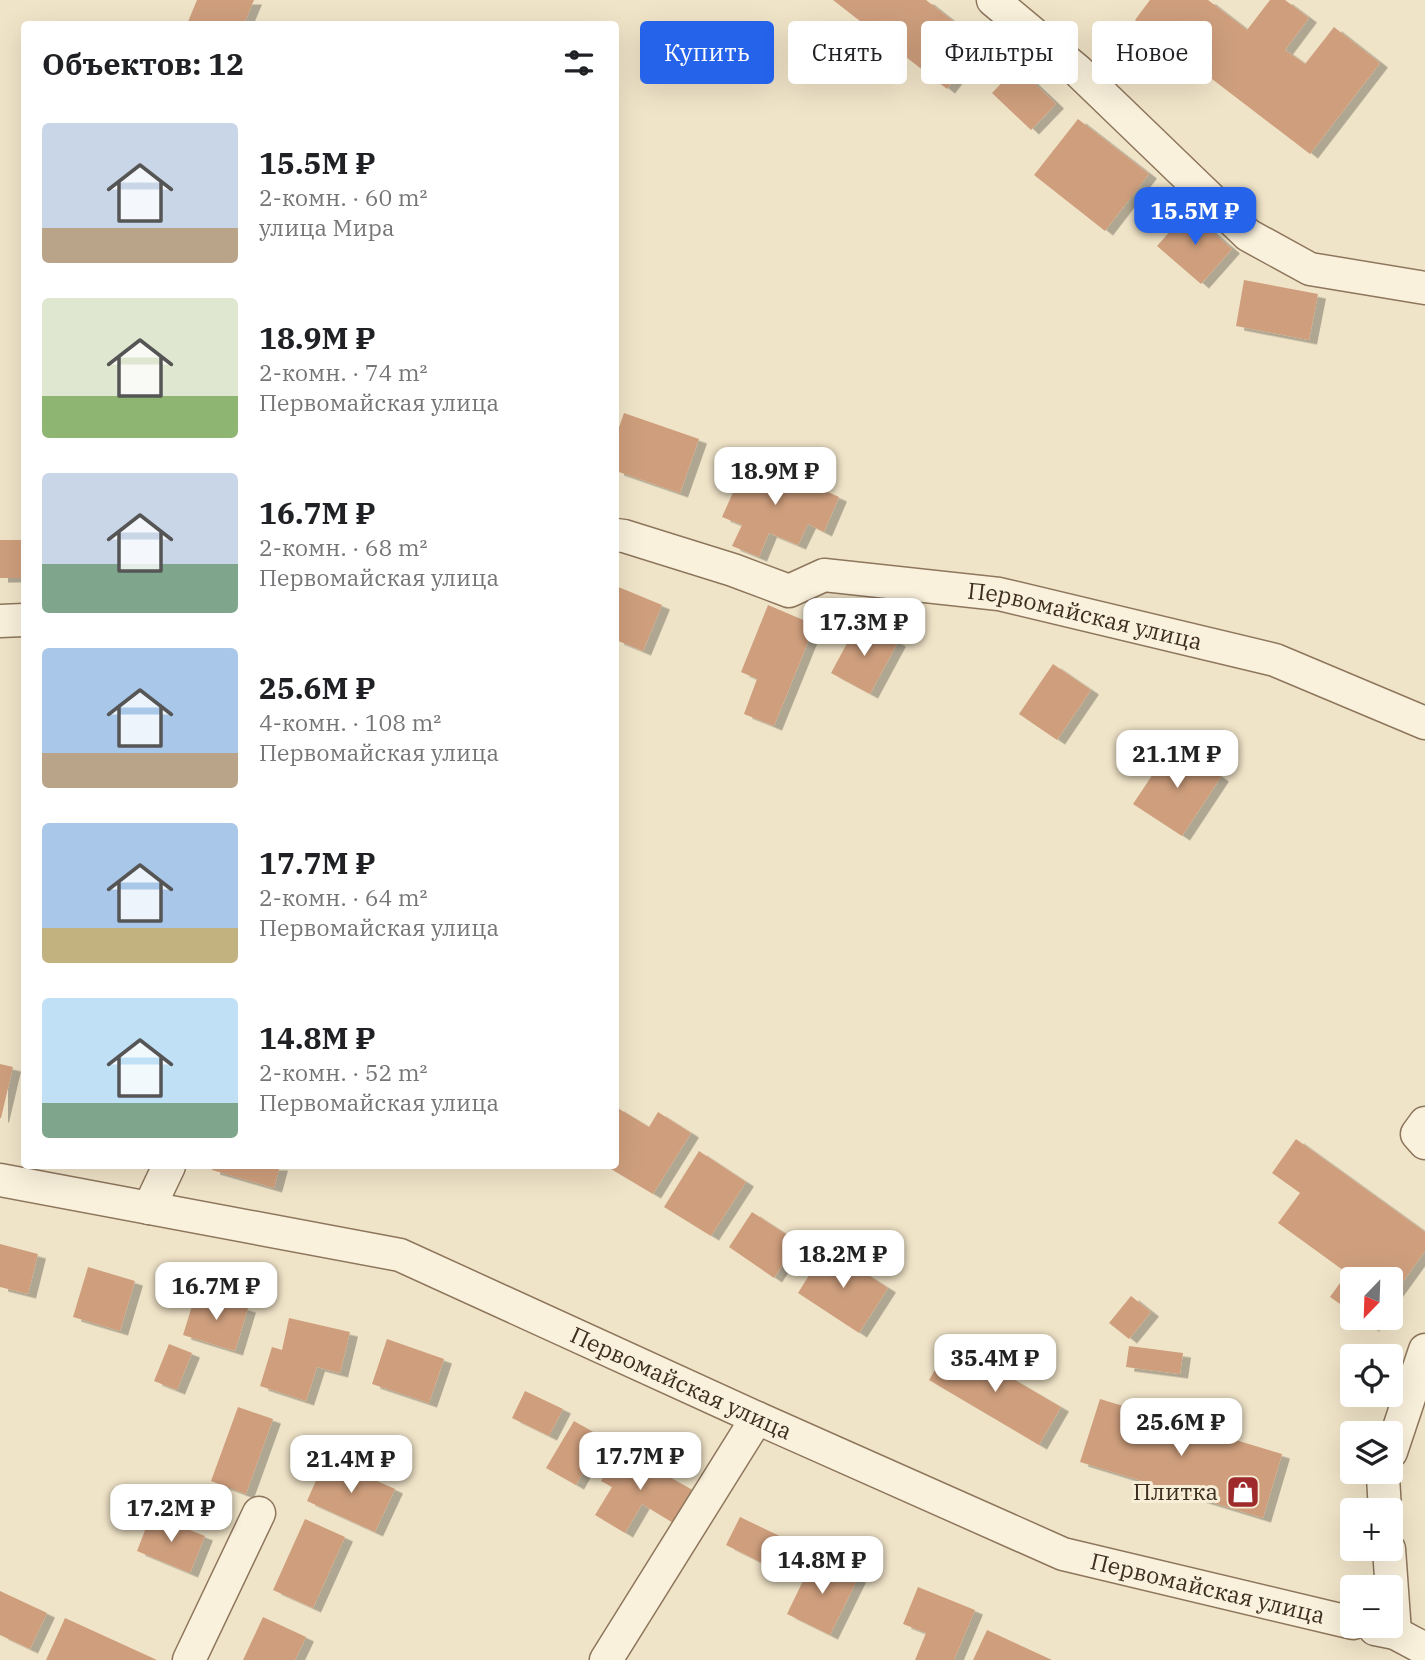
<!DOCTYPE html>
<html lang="ru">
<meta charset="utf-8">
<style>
:root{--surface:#fff;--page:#f6f6f6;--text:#202124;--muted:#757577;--accent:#2563eb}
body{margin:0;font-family:"IBM Plex Serif",serif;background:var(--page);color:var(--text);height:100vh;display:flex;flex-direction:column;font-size:26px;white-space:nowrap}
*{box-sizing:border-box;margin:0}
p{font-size:23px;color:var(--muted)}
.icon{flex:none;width:38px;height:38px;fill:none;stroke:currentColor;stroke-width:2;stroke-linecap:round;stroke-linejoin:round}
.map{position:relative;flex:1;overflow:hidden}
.sheet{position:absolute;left:21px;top:21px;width:598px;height:1148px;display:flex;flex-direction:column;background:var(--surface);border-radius:7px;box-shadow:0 7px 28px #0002}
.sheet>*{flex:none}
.hud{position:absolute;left:640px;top:21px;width:665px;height:63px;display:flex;gap:14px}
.needle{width:46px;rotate:203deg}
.buttons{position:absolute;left:1340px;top:1267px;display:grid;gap:14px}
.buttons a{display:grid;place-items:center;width:63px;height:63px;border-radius:7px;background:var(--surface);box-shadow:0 7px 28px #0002;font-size:35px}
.price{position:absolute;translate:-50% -60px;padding:0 16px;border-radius:14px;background:#fff;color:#222;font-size:23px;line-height:46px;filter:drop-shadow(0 2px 4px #0008)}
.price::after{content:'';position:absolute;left:50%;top:42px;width:21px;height:16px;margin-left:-10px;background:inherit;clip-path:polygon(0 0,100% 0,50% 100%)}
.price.selected{background:var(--accent);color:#fff}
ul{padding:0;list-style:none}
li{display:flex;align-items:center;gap:21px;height:175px;padding:0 21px}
li span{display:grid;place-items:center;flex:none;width:196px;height:140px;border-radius:7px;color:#555}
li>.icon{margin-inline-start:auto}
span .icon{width:84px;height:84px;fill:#fffc;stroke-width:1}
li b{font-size:30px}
h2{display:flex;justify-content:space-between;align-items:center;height:84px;padding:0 21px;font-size:30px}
.tag{padding:0 24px;border-radius:7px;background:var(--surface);box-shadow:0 7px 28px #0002;font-size:24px;line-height:63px}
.tag.selected{background:var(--accent);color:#fff}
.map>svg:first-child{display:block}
.building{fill:#cf9f7d;filter:url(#shadow)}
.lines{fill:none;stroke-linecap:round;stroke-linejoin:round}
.street-casing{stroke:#8d765c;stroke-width:35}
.street{stroke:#faf1dc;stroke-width:32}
.labels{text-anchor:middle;stroke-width:6;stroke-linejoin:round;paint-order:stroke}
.street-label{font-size:23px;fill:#3d2e20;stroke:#f7eed8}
.poi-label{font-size:23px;fill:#3d2e20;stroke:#f7eed8;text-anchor:end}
</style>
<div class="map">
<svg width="1425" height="1660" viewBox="0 0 1425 1660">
<defs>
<filter id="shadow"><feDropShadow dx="8" dy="4.5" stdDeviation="0" flood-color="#0004"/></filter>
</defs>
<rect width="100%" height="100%" fill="#f0e4c8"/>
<!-- building -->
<path class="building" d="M197,0H254L244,24H187Z
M833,0H926L982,44L947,89Z
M1150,0H1208L1247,30L1270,0H1285L1309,18L1285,50L1305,64L1334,27L1380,63L1310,154L1135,20Z
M1017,67L1056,104L1031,130L992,93Z
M1078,119L1149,174L1105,231L1034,175Z
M1188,211L1232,249L1201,284L1157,246Z
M1244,280L1318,294L1309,340L1236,326Z
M624,413L699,439L680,493L616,471V436Z
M749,457L839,497L824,532L808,524L798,545L769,533L759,557L732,546L742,525L722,517Z
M0,540H24V578H0Z
M616,586L662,605L643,651L616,640Z
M875,592L907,602L902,618L870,608Z
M768,605L815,625L774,726L744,714L757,679L741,672Z
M859,621L898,642L870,694L831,673Z
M1053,664L1091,690L1057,740L1019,714Z
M1173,744L1221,777L1182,836L1133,804Z
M0,1064L13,1067L1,1118H0Z
M616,1107L649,1127L658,1112L691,1133L653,1194L606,1166H616Z
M1296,1139L1425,1232V1251L1391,1298V1279H1353V1313L1330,1297L1347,1273L1278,1223L1300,1193L1272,1173Z
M699,1151L746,1182L711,1236L664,1207Z
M213,1166H280L274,1188L212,1170Z
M752,1212L798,1242L774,1278L729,1247Z
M0,1244L38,1254L28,1294L0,1287Z
M826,1248L888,1288L859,1333L798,1293Z
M88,1267L135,1281L120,1331L73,1317Z
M196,1293L248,1308L235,1351L183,1335Z
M1131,1296L1151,1312L1129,1339L1109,1323Z
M289,1318L350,1332L340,1373L317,1367L306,1401L260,1386L272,1347L282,1350Z
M1359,1318H1377L1371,1327Z
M387,1339L444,1359L429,1403L372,1384Z
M951,1343L1061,1407L1039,1445L929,1380Z
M169,1344L192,1353L177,1390L154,1381Z
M1129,1346L1183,1353L1180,1374L1126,1367Z
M525,1391L563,1409L549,1436L512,1418Z
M1100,1399L1282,1454L1263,1518L1080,1462Z
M238,1407L273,1419L246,1494L211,1481Z
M574,1421L603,1438L576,1485L546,1468Z
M620,1449L694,1491L675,1524L642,1504L625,1533L595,1515L612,1487L601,1481Z
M326,1458L395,1489L375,1532L307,1501Z
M151,1515L205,1536L190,1573L137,1551Z
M740,1517L794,1543L780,1572L726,1545Z
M305,1519L345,1537L313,1608L273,1590Z
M814,1558L858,1578L830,1635L787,1614Z
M918,1587L975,1610L954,1660H915L926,1633L903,1624Z
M0,1591L47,1613L30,1649L0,1635Z
M263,1617L306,1637L295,1660H243Z
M65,1618L157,1660H46Z
M987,1630L1052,1660H973Z"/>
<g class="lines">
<defs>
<g id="street">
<path d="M993,0L1078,71L1248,235L1310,269L1425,288"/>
<path id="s1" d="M616,535L624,536L733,570L789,591L824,575L999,594L1275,660L1425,723"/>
<path d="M0,621L24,620"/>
<path d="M1425,1123L1417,1134L1425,1143"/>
<path id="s2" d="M0,1180L400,1255L757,1418L1063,1554L1353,1623"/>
<path d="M149,1208L169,1166"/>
<path d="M1391,1452L1425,1350"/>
<path d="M1385,1472L1383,1477L1385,1510"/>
<path d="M1389,1549L1395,1633"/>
<path d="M1375,1629L1395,1633L1425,1649"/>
<path d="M189,1660L259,1513"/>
<path d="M606,1660L757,1418"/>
</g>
</defs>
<!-- street casing -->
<use href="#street" class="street-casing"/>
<!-- street -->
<use href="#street" class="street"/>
</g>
<!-- icons -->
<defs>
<symbol id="shop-square" viewBox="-11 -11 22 22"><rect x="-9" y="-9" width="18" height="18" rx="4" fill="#9e2a2b" stroke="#f7eed8"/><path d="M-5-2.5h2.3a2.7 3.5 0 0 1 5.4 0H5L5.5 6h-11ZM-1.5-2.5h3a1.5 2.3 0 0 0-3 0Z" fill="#fff"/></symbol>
</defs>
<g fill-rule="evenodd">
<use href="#shop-square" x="1224" y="1473" width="38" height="38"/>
</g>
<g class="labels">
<!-- street labels -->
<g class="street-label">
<text dy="8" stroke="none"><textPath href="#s1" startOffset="485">Первомайская улица</textPath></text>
<text dy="8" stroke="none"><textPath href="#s2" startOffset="716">Первомайская улица</textPath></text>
<text dy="8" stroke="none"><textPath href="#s2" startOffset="1283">Первомайская улица</textPath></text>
</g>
<!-- poi labels -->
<g class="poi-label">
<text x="1218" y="1500">Плитка</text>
</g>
</g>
</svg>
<div class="buttons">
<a><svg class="needle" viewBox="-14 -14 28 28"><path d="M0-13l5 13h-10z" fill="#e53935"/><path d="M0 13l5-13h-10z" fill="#757577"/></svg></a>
<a><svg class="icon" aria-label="locate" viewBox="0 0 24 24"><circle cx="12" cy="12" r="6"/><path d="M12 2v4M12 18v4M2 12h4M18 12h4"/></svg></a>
<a><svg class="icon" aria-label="layers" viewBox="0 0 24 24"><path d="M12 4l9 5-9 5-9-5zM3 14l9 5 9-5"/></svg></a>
<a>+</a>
<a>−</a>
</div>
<b class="price selected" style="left:1195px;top:247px">15.5M ₽</b>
<b class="price" style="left:775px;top:507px">18.9M ₽</b>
<b class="price" style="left:864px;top:658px">17.3M ₽</b>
<b class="price" style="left:1177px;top:790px">21.1M ₽</b>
<b class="price" style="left:843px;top:1290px">18.2M ₽</b>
<b class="price" style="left:216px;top:1322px">16.7M ₽</b>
<b class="price" style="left:995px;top:1394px">35.4M ₽</b>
<b class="price" style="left:1181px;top:1458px">25.6M ₽</b>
<b class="price" style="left:640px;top:1492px">17.7M ₽</b>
<b class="price" style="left:351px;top:1495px">21.4M ₽</b>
<b class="price" style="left:171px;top:1544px">17.2M ₽</b>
<b class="price" style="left:822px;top:1596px">14.8M ₽</b>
<div class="hud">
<a class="tag selected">Купить</a>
<a class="tag">Снять</a>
<a class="tag">Фильтры</a>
<a class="tag">Новое</a>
</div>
<section class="sheet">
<h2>Объектов: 12<svg class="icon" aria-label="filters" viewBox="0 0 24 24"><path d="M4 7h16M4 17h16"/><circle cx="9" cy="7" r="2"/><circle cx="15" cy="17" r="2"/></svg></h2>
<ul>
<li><span style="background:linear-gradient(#c9d6e8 75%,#b9a48a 0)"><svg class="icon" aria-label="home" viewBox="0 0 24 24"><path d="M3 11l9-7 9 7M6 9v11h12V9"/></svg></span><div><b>15.5M ₽</b><p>2-комн. · 60 m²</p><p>улица Мира</p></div></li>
<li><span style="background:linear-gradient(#dfe7d0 70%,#8fb573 0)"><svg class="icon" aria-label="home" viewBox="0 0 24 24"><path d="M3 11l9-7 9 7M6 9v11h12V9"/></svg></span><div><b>18.9M ₽</b><p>2-комн. · 74 m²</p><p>Первомайская улица</p></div></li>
<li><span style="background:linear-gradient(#c9d6e8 65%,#7fa58c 0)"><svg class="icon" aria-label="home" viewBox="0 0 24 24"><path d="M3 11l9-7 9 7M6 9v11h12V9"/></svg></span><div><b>16.7M ₽</b><p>2-комн. · 68 m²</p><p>Первомайская улица</p></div></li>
<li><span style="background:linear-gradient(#a9c7e8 75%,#b9a48a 0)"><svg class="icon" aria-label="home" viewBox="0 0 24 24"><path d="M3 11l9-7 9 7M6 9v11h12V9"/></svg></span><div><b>25.6M ₽</b><p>4-комн. · 108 m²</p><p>Первомайская улица</p></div></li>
<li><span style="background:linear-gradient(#a9c7e8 75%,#c2b280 0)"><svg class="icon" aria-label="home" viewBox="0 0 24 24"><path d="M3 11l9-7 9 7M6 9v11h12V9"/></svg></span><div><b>17.7M ₽</b><p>2-комн. · 64 m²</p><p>Первомайская улица</p></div></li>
<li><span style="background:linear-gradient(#bfe0f5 75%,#7fa58c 0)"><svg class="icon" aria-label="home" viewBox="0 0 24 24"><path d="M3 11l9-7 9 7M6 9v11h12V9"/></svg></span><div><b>14.8M ₽</b><p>2-комн. · 52 m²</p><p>Первомайская улица</p></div></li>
</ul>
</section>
</div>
